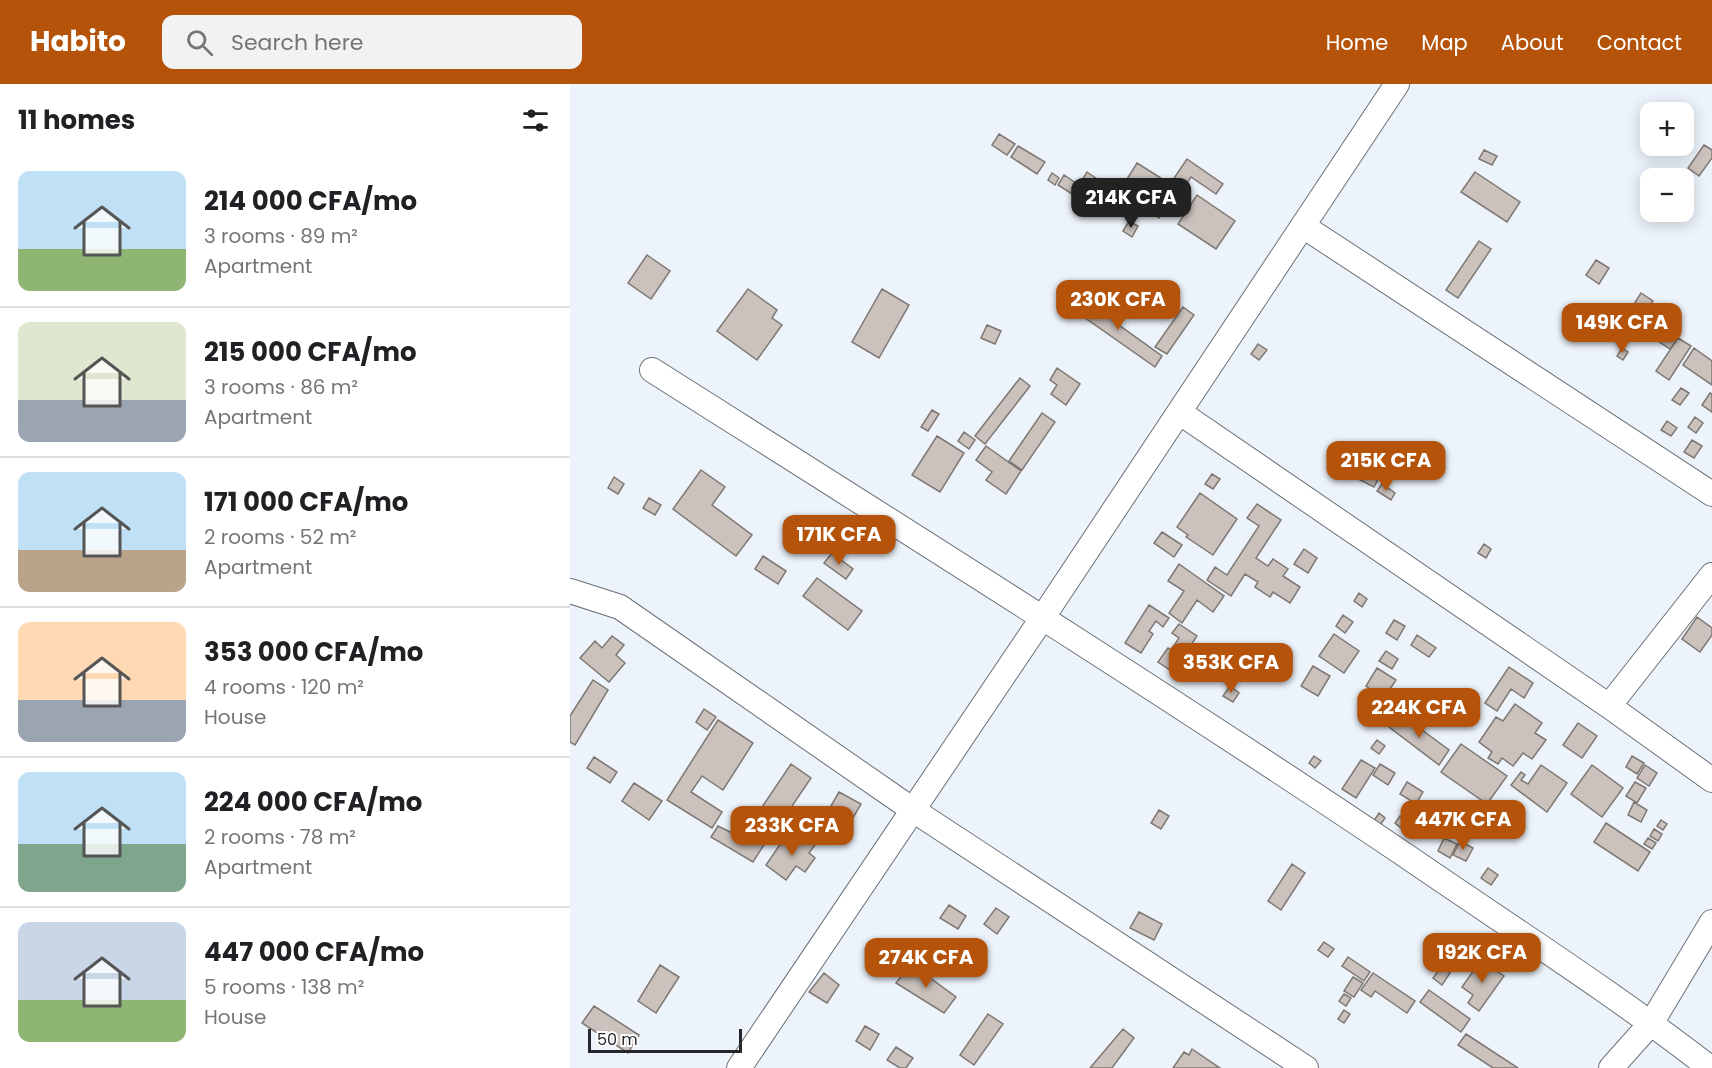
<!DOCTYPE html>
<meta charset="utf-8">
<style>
:root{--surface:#fff;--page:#f2f2f2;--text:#202124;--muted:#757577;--line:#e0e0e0;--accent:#b45309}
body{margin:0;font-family:Poppins,sans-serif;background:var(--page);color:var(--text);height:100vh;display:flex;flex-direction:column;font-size:22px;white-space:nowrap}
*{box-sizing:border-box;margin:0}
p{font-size:20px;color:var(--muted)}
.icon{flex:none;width:33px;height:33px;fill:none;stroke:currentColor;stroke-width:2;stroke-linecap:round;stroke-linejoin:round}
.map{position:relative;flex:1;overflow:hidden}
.sheet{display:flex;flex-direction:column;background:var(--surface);width:570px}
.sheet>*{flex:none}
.tools{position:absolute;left:1070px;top:18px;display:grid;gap:12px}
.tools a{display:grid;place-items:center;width:54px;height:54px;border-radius:12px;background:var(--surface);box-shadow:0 3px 15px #0003;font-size:30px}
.scale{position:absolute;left:18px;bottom:15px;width:154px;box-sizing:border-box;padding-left:6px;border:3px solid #25272a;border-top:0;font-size:16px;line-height:21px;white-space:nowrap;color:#25272a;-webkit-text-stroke:4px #fff;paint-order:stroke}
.price{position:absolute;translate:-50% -51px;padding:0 14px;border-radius:12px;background:var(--accent);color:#fff;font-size:20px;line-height:39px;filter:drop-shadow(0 2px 3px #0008)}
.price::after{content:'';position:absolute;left:50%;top:36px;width:18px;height:14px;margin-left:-9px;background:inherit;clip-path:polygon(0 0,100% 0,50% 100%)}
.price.on{background:#222;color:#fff}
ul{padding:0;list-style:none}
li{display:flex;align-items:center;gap:18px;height:150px;padding:0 18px}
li+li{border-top:2px solid var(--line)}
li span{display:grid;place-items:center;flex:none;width:168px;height:120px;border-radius:12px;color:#555}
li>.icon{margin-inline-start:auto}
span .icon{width:72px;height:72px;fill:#fffc;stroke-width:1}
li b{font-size:26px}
h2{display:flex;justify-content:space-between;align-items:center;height:72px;padding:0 18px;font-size:26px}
header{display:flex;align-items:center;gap:36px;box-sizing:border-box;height:84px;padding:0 30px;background:var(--accent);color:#fff}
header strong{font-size:28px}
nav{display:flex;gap:33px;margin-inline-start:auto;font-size:21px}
.search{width:420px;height:54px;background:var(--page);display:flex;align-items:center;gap:15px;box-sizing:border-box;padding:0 21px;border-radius:12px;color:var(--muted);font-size:22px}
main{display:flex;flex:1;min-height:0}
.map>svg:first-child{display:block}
.building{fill:#cbc2bd;stroke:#7e7772;stroke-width:1.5}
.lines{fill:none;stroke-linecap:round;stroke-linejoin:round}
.street-casing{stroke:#6b7177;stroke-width:26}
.street{stroke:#fff;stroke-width:24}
</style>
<header>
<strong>Habito</strong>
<div class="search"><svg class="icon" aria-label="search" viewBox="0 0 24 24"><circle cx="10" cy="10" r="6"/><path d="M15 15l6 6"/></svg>Search here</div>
<nav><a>Home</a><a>Map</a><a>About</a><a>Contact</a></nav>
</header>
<main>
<section class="sheet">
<h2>11 homes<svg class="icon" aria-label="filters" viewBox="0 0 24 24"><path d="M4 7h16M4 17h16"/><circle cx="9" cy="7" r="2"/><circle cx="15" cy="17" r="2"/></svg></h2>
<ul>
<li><span style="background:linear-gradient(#bfe0f5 65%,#8fb573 0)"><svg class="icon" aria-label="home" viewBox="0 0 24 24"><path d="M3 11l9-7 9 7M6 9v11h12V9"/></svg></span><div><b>214 000 CFA/mo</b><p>3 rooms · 89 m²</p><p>Apartment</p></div></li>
<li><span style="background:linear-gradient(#dfe7d0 65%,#9aa5b1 0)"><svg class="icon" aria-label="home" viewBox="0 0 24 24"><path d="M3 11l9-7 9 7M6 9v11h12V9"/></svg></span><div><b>215 000 CFA/mo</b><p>3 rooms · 86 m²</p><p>Apartment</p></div></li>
<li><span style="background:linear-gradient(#bfe0f5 65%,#b9a48a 0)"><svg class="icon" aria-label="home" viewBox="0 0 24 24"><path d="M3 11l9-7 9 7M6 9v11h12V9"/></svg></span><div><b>171 000 CFA/mo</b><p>2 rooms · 52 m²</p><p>Apartment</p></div></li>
<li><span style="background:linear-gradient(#ffd9b3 65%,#9aa5b1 0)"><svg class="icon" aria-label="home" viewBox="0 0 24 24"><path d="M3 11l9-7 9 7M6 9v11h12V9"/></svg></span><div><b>353 000 CFA/mo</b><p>4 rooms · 120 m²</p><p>House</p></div></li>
<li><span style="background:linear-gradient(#bfe0f5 60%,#7fa58c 0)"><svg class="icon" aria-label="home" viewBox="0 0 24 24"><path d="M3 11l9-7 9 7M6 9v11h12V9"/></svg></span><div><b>224 000 CFA/mo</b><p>2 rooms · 78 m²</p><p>Apartment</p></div></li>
<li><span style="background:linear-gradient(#c9d6e8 65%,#8fb573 0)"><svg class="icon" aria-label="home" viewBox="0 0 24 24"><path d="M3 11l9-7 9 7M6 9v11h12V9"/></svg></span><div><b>447 000 CFA/mo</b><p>5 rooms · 138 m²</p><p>House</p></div></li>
</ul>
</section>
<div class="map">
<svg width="1142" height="984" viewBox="0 0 1142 984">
<rect width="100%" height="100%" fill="#ecf3fa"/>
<!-- building -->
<path class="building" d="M429,50L445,60L437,71L422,61Z
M1134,61L1142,66V74L1129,92L1118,84Z
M448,62L475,78L467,90L441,73Z
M914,66L927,72L922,81L909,75Z
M617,75L653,100L646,110L621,93L611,108L600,100Z
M567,79L594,96L572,132L562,126L559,130L542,119Z
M517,88L530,97L516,119L488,101L494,91L509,101Z
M905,88L950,118L937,138L891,108Z
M482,89L489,94L485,101L478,96Z
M627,111L665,137L646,165L608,140Z
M582,122L592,128L589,134L579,127Z
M559,137L568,142L562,153L553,147Z
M909,157L921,165L888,214L876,206Z
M77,171L100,187L81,215L58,199Z
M1026,176L1039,184L1029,200L1016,191Z
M178,205L207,226L202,234L212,241L187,276L147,247Z
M312,205L339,221L309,274L282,258Z
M1071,209L1083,217L1076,228L1064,220Z
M524,213L547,229L542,236L592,272L585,283L511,231Z
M613,223L624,231L597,270L585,263Z
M1062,223L1083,237L1076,248L1055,234Z
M1086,239L1108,254L1100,265L1079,251Z
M417,241L431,247L425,260L411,254Z
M1108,254L1121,262L1099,296L1086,287Z
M688,260L697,266L689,276L681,270Z
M1052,264L1058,268L1053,276L1047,272Z
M1124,264L1142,277V301L1113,281Z
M487,284L510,300L496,321L481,310L487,301L480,296Z
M450,294L460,302L415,360L405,352Z
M1111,304L1119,309L1110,321L1102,316Z
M1140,309L1142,310V328L1132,321Z
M362,326L369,330L358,347L351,343Z
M472,329L485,338L452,386L439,377Z
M1125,333L1133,339L1126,349L1118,343Z
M1097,337L1107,344L1101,352L1091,346Z
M394,348L405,356L399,365L388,357Z
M367,352L394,369L370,408L342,391Z
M1122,356L1132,362L1124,374L1114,368Z
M416,362L451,387L436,410L416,396L422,388L406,376Z
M131,386L155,403L142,421L182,451L166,472L103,425Z
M792,387L808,395L804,403L788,395Z
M642,390L650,395L643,405L635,400Z
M44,393L54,400L48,410L38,404Z
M812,400L825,409L821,416L807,407Z
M630,409L667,435L643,471L616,453L618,451L607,443Z
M79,414L91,421L85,431L73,424Z
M687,420L711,436L686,474L698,482L703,475L718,485L713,492L730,503L720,519L703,508L700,513L685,503L688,498L675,490L661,512L637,496L645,483L657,491L689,442L677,434Z
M280,441L301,455L294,466L282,458L276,467L267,461Z
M592,448L612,461L604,473L584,459Z
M914,460L921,465L916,474L908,469Z
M734,465L747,474L738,489L724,480Z
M262,469L283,485L276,495L254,479Z
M193,472L216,487L208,500L185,485Z
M609,480L654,512L643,528L627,516L612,539L599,529L614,507L598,497Z
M247,494L292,527L278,546L233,512Z
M789,509L797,515L792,523L784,517Z
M579,521L599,534L593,543L586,537L579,547L583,550L571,569L555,559Z
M773,531L783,538L775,549L766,542Z
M1127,533L1142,544V551L1130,568L1112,555Z
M824,536L835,542L827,556L816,549Z
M609,540L627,552L603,588L588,578L598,564L601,566L609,554L602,549Z
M764,550L789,567L774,589L749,572Z
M847,551L866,564L859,573L841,561Z
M42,552L54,561L46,571L55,579L39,598L10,574L25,557L32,564Z
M816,567L828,575L822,585L809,577Z
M667,572L678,579L671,589L660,581Z
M743,582L760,592L748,612L731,602Z
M939,583L963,599L954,614L941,605L927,627L915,619Z
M807,584L826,596L814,614L796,602Z
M23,596L38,606L5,661L0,658V632Z
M660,602L669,609L663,618L653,612Z
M945,620L972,639L965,649L976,656L962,675L953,669L943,682L932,674L928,680L918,674L922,668L909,658L926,633L933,637Z
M134,625L146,633L137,646L126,638Z
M829,629L879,666L869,681L819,643Z
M148,636L183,659L153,706L132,692L121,708L152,728L142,744L97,716Z
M1008,639L1027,652L1012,674L993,661Z
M807,656L815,662L809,670L801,664Z
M891,660L937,692L917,720L871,688Z
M744,672L751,677L745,684L739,679Z
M1062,672L1074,679L1067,690L1056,683Z
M24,673L47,688L40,699L17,684Z
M791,676L805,684L786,714L772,705Z
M221,680L241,694L212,737L192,723Z
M810,680L825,689L818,701L803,691Z
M971,681L997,699L977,728L941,701L951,688L955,691L951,696L958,700Z
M1022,681L1053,704L1032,733L1001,710Z
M1075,681L1087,689L1079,702L1067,694Z
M837,698L853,708L846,720L830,710Z
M1065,698L1076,704L1067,719L1056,712Z
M64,699L92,717L79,736L52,717Z
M269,708L291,720L280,739L258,727Z
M1064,718L1077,726L1071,738L1058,731Z
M589,726L599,732L591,745L581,739Z
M809,729L815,734L809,743L803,738Z
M830,732L841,741L836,748L825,739Z
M1091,736L1097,740L1093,746L1087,742Z
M171,739L197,756L183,778L141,753L148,742L164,750Z
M1036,739L1080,768L1068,787L1024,758Z
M1084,745L1092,750L1088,757L1080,752Z
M230,750L245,761L239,769L245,774L235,788L226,782L216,796L196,781L213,756L221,762Z
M874,754L887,760L880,774L868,767Z
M1078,754L1086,759L1082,765L1074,760Z
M890,757L903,764L896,777L883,771Z
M722,780L735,789L711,826L698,817Z
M918,784L928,791L921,801L911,794Z
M379,821L396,832L388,845L370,834Z
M426,824L439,833L427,850L414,840Z
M569,828L592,840L584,856L560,844Z
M928,857L941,867L929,885L916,875Z
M754,858L764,865L758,873L748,866Z
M887,859L898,866L885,883L875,876Z
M778,873L800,888L794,897L772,882Z
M911,876L934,892L909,927L898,919L903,911L892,903Z
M341,880L386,913L374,929L326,899Z
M90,881L109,893L86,929L68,917Z
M871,883L880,889L872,901L863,894Z
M254,889L269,901L257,919L239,908Z
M803,889L845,917L837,929L805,907L801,913L791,906Z
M783,893L793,899L784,913L774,907Z
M859,906L900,935L891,948L850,918Z
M774,910L781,914L776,922L769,917Z
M24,922L69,951L58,969L12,939Z
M774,926L780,930L774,939L768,935Z
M418,930L433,940L404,981L390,971Z
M295,942L309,950L300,966L286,957Z
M553,945L564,954L542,984H520Z
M896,950L948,984H923L888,961Z
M326,963L343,974L336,984H330L317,976Z
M622,965L650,984H603L614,968L619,971Z"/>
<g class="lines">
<defs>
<path id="street" d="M733,142L1142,410
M82,286C333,445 585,603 832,769C935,840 1041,907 1140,984
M609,328L1039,622L1142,696
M0,507L50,523L343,726L736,984
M1039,622L1142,491
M169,984L473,533L827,0
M1041,984L1082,938L1142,838"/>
</defs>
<!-- street casing -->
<use href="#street" class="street-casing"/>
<!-- street -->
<use href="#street" class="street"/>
</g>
</svg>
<div class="tools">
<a>+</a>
<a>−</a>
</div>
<div class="scale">50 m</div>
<b class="price on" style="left:561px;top:145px">214K CFA</b>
<b class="price" style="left:548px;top:247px">230K CFA</b>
<b class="price" style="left:1052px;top:270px">149K CFA</b>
<b class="price" style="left:816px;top:408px">215K CFA</b>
<b class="price" style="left:269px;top:482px">171K CFA</b>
<b class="price" style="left:661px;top:610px">353K CFA</b>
<b class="price" style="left:849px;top:655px">224K CFA</b>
<b class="price" style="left:893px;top:767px">447K CFA</b>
<b class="price" style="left:222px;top:773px">233K CFA</b>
<b class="price" style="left:912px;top:900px">192K CFA</b>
<b class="price" style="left:356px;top:905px">274K CFA</b>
</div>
</main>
